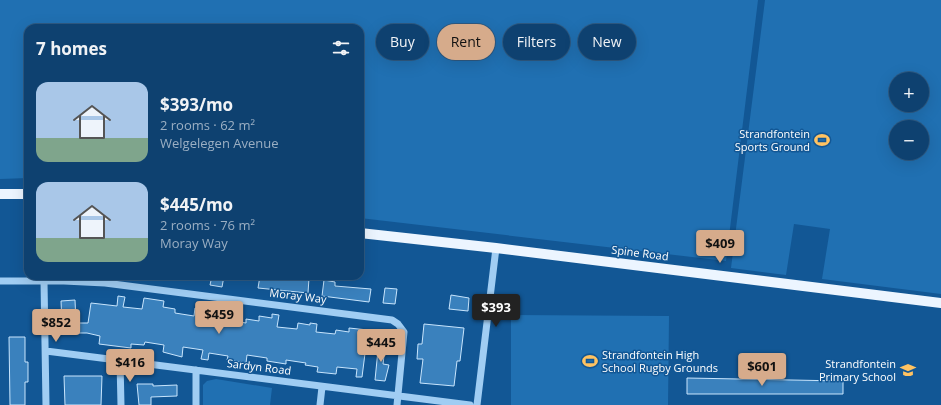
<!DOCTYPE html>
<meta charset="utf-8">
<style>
:root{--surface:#0e4170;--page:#174875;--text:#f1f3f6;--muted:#9bafc3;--line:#2e5a83;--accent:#d6ab8b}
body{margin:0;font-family:"Open Sans",sans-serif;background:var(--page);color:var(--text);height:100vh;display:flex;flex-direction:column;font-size:15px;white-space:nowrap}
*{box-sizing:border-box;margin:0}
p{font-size:13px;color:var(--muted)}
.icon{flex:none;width:22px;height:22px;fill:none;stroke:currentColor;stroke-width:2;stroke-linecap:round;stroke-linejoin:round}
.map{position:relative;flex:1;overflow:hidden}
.drawer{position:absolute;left:24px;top:24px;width:340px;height:256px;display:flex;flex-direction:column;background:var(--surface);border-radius:12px;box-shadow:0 4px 16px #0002,0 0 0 1px var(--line)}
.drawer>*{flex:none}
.guide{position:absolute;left:376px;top:24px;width:380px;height:36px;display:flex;gap:8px}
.controls{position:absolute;left:889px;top:72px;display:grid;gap:8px}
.controls a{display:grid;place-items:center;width:40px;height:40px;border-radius:50%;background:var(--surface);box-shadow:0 4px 16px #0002,0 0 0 1px var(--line);font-size:20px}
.price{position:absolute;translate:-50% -34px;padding:0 9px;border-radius:4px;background:var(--accent);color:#111;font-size:13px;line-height:26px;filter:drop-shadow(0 1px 2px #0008)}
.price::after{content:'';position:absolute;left:50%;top:24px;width:12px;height:9px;margin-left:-6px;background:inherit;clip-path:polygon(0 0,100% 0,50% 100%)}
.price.selected{background:#222;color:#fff}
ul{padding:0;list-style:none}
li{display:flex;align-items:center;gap:12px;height:100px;padding:0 12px}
li span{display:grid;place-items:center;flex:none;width:112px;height:80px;border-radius:12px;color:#555}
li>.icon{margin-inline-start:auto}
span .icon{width:48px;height:48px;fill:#fffc;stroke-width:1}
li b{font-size:17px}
h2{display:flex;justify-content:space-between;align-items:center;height:48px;padding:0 12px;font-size:17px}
.chip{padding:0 14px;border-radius:18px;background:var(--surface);box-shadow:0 4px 16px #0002,0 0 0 1px var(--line);font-size:14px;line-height:36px}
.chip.selected{background:var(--accent);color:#111}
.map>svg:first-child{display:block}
.green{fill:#2070b2;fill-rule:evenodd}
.building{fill:#3a81bd;stroke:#c8e5fd}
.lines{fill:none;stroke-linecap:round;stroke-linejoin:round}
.minor{stroke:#a0cdf3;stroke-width:7}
.major{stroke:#ecf5ff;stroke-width:10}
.labels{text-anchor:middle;stroke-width:3;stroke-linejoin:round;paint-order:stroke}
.poi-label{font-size:11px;fill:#fff;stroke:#125795;text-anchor:end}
.street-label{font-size:11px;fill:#fff;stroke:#125795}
</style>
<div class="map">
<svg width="941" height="405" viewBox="0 0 941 405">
<rect width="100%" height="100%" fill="#125795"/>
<!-- green -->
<path class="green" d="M0,0H758L726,261L360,218V28H28V178L0,179Z
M765,0H941V294L822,279L830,229L794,224L786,275L731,268ZM896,79H922V105H896ZM896,127H922V153H896Z
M511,315L669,316L668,405H511Z
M216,379L272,388L270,405H203V385L207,381Z"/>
<!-- building -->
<path class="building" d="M212,276H224L222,287L210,285Z
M260,276L309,278L308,293L258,288Z
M324,280L335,282V286L371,289L369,302L322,296Z
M385,288L397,289L395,304L383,303Z
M451,295L469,298L468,311L449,309Z
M118,296L125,297L123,307L142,309L144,298L164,301L163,307L175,309V313L194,316L195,308L227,312L226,320L246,323V319L259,321V316L272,318V314L279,315L277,327L297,329L298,323L310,325V323L317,324L316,332L335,334L336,330L349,332V328L368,330L362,377H356L357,369L337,367L336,374L317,372L318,367L305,365L306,363L286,360V364L267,361V358L247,355L246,363L227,360L228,356L209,353L208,360L201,359L203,350L183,347L182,357L163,352L164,345L145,342L144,345L131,344V348L99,344L100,336L87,333H59V323H62L61,301L75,300L76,323H88L91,303L117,306Z
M424,324L464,328L460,361H457L454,386L420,383L423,359H417L418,344H422Z
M9,337H25V362H28V382H25V405H10Z
M379,340H386L383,364L389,365L385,381L375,380Z
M64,376H102L101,405H65Z
M687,378L843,381V394H687Z
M137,384H153V386L177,385V396L151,397V405H139Z"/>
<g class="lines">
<!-- minor -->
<path class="minor" d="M0,281H64L105,283L392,320L398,324L404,332L397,405
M44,281L46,405
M46,351L470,405
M120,361L121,405
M196,405V370
M320,405L322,387
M477,405L496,248"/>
<!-- major -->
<path class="major" d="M0,194H28
M360,233L496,248L941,303"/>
</g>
<!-- icons -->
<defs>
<symbol id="stadium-bare" viewBox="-9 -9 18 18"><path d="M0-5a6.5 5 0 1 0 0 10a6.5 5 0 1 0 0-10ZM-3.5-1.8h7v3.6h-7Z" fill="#ffc362" stroke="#125795" stroke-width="2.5" paint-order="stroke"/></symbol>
<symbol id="school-bare" viewBox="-9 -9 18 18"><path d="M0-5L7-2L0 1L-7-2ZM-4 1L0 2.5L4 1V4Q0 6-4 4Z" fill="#ffc362" stroke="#125795" stroke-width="2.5" paint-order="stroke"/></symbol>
</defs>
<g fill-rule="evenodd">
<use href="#stadium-bare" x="811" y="129" width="22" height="22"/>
<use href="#stadium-bare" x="579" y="350" width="22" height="22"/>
<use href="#school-bare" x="897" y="359" width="22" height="22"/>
</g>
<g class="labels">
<!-- poi labels -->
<g class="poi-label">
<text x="810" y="138">Strandfontein<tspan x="810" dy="13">Sports Ground</tspan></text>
<text x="602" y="359" text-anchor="start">Strandfontein High<tspan x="602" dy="13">School Rugby Grounds</tspan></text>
<text x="896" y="368">Strandfontein<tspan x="896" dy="13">Primary School</tspan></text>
</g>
<!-- street labels -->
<g class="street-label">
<text transform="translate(640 253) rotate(7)" y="4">Spine Road</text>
<text transform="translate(298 296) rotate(7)" y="4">Moray Way</text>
<text transform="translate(259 367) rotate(7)" y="4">Sardyn Road</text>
</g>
</g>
</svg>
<div class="controls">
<a>+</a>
<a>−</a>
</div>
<b class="price" style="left:720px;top:264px">$409</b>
<b class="price selected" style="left:496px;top:328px">$393</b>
<b class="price" style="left:219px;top:335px">$459</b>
<b class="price" style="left:56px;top:343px">$852</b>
<b class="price" style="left:381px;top:363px">$445</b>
<b class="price" style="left:130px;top:383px">$416</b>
<b class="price" style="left:762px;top:387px">$601</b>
<div class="guide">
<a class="chip">Buy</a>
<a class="chip selected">Rent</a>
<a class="chip">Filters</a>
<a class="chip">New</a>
</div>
<section class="drawer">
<h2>7 homes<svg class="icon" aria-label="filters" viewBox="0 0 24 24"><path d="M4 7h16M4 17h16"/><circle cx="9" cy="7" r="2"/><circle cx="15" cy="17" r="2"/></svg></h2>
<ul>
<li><span style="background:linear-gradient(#a9c7e8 70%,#7fa58c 0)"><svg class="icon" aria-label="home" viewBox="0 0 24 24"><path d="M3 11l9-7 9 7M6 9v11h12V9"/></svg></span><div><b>$393/mo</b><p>2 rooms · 62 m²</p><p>Welgelegen Avenue</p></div></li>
<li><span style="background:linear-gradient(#a9c7e8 70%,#7fa58c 0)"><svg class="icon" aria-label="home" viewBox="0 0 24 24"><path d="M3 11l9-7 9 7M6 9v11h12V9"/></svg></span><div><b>$445/mo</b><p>2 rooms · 76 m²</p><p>Moray Way</p></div></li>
</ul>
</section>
</div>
